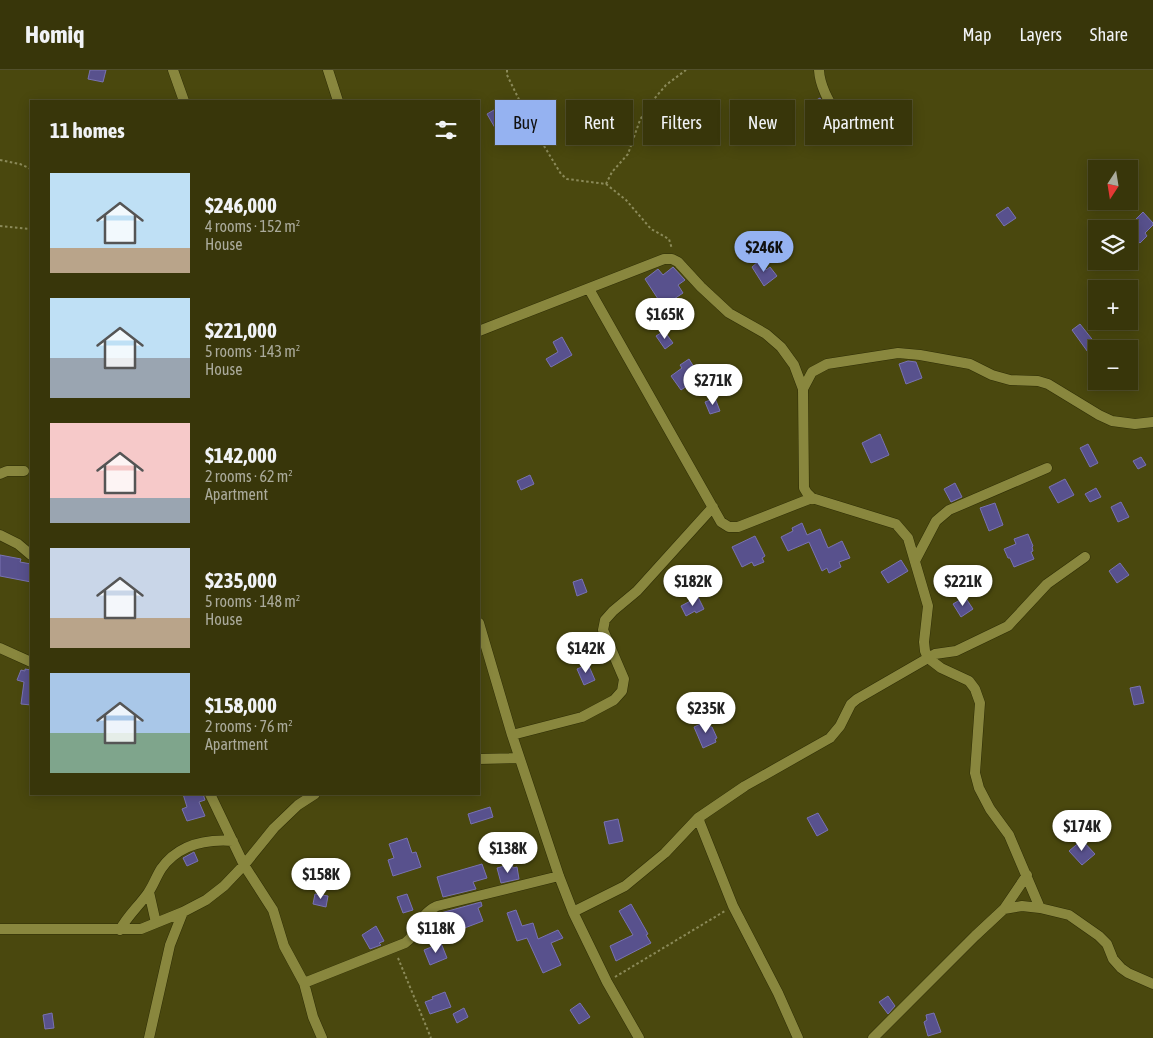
<!DOCTYPE html>
<meta charset="utf-8">
<style>
:root{--surface:#38360a;--page:#434118;--text:#f1f3f6;--muted:#abab9c;--line:#52502b;--accent:#95b2f1}
body{margin:0;font-family:"Asap Condensed",sans-serif;background:var(--page);color:var(--text);height:100vh;display:flex;flex-direction:column;font-size:19px;white-space:nowrap}
*{box-sizing:border-box;margin:0}
p{font-size:16px;color:var(--muted)}
.icon{flex:none;width:28px;height:28px;fill:none;stroke:currentColor;stroke-width:2;stroke-linecap:round;stroke-linejoin:round}
.map{position:relative;flex:1;overflow:hidden}
.panel{position:absolute;left:30px;top:30px;width:450px;height:695px;display:flex;flex-direction:column;background:var(--surface);border-radius:0px;box-shadow:0 2px 12px #0003,0 0 0 1px var(--line)}
.panel>*{flex:none}
.guide{position:absolute;left:495px;top:30px;width:475px;height:45px;display:flex;gap:10px}
.needle{width:32px;rotate:192deg}
.controls{position:absolute;left:1088px;top:90px;display:grid;gap:10px}
.controls a{display:grid;place-items:center;width:50px;height:50px;border-radius:0px;background:var(--surface);box-shadow:0 2px 12px #0003,0 0 0 1px var(--line);font-size:25px}
.price{position:absolute;translate:-50% -42px;padding:0 11px;border-radius:18px;background:#fff;color:#222;font-size:16px;line-height:32px;filter:drop-shadow(0 1px 2px #0008)}
.price::after{content:'';position:absolute;left:50%;top:30px;width:15px;height:11px;margin-left:-8px;background:inherit;clip-path:polygon(0 0,100% 0,50% 100%)}
.price.on{background:var(--accent);color:#111}
ul{padding:0;list-style:none}
li{display:flex;align-items:center;gap:15px;height:125px;padding:0 20px}
li span{display:grid;place-items:center;flex:none;width:140px;height:100px;border-radius:0px;color:#555}
li>.icon{margin-inline-start:auto}
span .icon{width:60px;height:60px;fill:#fffc;stroke-width:1}
li b{font-size:21px}
h2{display:flex;justify-content:space-between;align-items:center;height:60px;padding:0 20px;font-size:21px}
.chip{padding:0 18px;border-radius:0px;background:var(--surface);box-shadow:0 2px 12px #0003,0 0 0 1px var(--line);font-size:18px;line-height:45px}
.chip.on{background:var(--accent);color:#111}
header{display:flex;align-items:center;gap:30px;box-sizing:border-box;height:70px;padding:0 25px;background:var(--surface);border-bottom:1px solid var(--line)}
header strong{font-size:24px}
nav{display:flex;gap:28px;margin-inline-start:auto;font-size:18px}
.map>svg:first-child{display:block}
.building{fill:#58518d;stroke:#7973b2}
.lines{fill:none;stroke-linecap:round;stroke-linejoin:round}
.minor-casing{stroke:#2f2e06;stroke-width:11}
.path{stroke:#8b8a59;stroke-width:2;stroke-dasharray:2.5 2.5;stroke-linecap:butt}
.minor{stroke:#89873e;stroke-width:10}
</style>
<header>
<strong>Homiq</strong>
<nav><a>Map</a><a>Layers</a><a>Share</a></nav>
</header>
<div class="map">
<svg width="1153" height="968" viewBox="0 0 1153 968">
<rect width="100%" height="100%" fill="#4a480e"/>
<!-- building -->
<path class="building" d="M90,0H106L103,12L88,9Z
M820,28L837,60L829,63L831,68L822,72L814,59L820,56L809,34Z
M506,33L517,52L498,63L487,44Z
M1008,137L1016,148L1004,156L996,145Z
M1143,142L1153,153V155L1145,163L1147,166L1140,173L1133,167L1129,171V159H1126Z
M759,191L766,200L770,197L777,206L764,216L752,197Z
M673,197L685,210L678,215L683,223L674,229L677,234L664,244L657,234L660,232L645,209L658,199L663,205Z
M1080,254L1099,278L1090,285L1072,260Z
M664,261L673,273L665,279L656,266Z
M562,267L572,285L551,297L546,289L558,282L553,272Z
M689,289L700,307L681,320L671,306L682,298L680,295Z
M908,291L916,292L922,308L906,314L899,294Z
M715,328L720,341L710,344L705,332Z
M880,364L889,385L871,393L862,373Z
M1088,374L1098,393L1090,397L1080,378Z
M1141,387L1146,395L1138,399L1133,391Z
M530,405L534,414L521,420L517,411Z
M1065,409L1074,425L1058,433L1049,417Z
M955,413L962,427L951,432L944,419Z
M1096,418L1101,427L1090,432L1085,424Z
M1121,432L1129,447L1118,452L1111,437Z
M995,433L1003,455L989,461L980,438Z
M802,453L807,465L820,459L828,478L842,471L850,488L839,492L841,497L829,503L827,498L822,501L809,472L788,481L781,467L793,461L792,458Z
M1028,464L1033,476L1032,477L1033,481L1031,482L1034,489L1014,497L1010,488H1008L1004,479L1016,474L1014,469Z
M755,466L765,486L762,488L764,492L754,496L752,492L742,497L732,477Z
M0,485L21,489L20,492L31,494V512L0,506Z
M901,490L908,501L888,513L881,502Z
M1120,493L1129,505L1117,513L1109,501Z
M582,509L587,522L577,526L573,512Z
M698,527L704,539L696,543L695,541L686,546L681,536Z
M965,527L973,539L961,547L953,534Z
M588,594L595,610L584,615L577,599Z
M25,599L31,600V635L21,634L24,612L17,610L21,600L25,601Z
M1140,616L1144,633L1134,635L1130,618Z
M707,651L710,657H712L717,668L715,669L716,672L703,678L694,657Z
M183,724H203L205,730L199,732L205,746L187,751L182,739L187,737Z
M490,737L493,747L471,754L468,744Z
M818,743L828,760L817,766L807,748Z
M618,749L623,771L609,774L604,752Z
M407,768L412,783L416,782L421,797L393,806L388,790L394,788L389,774Z
M1082,770L1095,784L1082,795L1069,781Z
M194,782L198,791L187,796L183,788Z
M482,794L487,808L473,812L476,819L443,827L437,807Z
M512,794L513,798L517,797L519,809L501,813L497,798Z
M315,824L328,826L326,837L313,834Z
M407,824L413,840L403,843L397,827Z
M481,832L482,836L478,838L483,851L446,865L437,844Z
M631,834L648,864L646,865L651,873L616,891L610,876L633,865L619,841Z
M516,840L522,856L533,853L538,869L558,860L563,868L551,873L561,895L543,903L527,868L517,871L507,843Z
M376,856L384,871L379,873L381,875L370,879L362,865Z
M441,873L447,888L430,895L424,880Z
M445,922L451,937L430,944L425,932L433,929L432,927Z
M888,926L895,936L888,944L879,932Z
M580,933L590,947L579,954L570,940Z
M464,938L468,947L457,953L453,944Z
M52,943L54,958L45,959L43,945Z
M934,943L941,962L928,966L924,952L927,950L926,945Z"/>
<g class="lines">
<defs>
<path id="minor" d="M173,0L184,31
M328,0L338,31
M819,0C820,21 835,40 845,59
M589,219L721,452L729,457H738L812,428
M479,261L664,189H672L678,192L701,217L729,243L766,264L781,277L794,295L803,319L804,418L807,423L812,428L896,454L908,468L928,536L924,572L925,581L928,588L941,598L969,611L975,619L980,633L975,703L979,718L990,739L1009,765L1040,838
M803,319L812,302L827,294L898,283L920,285L970,294L992,305L1010,310L1038,311L1048,314L1099,345L1112,351L1135,354L1153,352
M0,404L7,401H24
M0,465L18,474L31,485
M915,491L936,451L949,440L1047,398
M479,553L512,665L559,806L573,842L607,912L639,968
M0,578L31,592
M512,665L582,647L614,630L622,621L624,609L603,560L605,550L613,541L637,521L713,437
M479,689L519,688
M210,724L244,795L273,840L284,876L304,913L313,947L322,968
M698,748L733,836L778,923L798,968
M149,822L156,853
M1004,839L1027,805
M573,842L625,816L665,783L698,748L745,716L830,668L840,656L851,634L857,629L935,584L956,581L1008,556L1047,514L1085,487
M0,859H141L183,842L206,830L224,816L244,795L274,758L298,735L315,724
M120,860C127,846 139,836 148,823C153,816 156,807 161,799C178,775 206,769 233,771
M304,913L405,873C420,863 417,845 437,836L559,806
M149,968L170,875L183,842
M873,968L975,866L1004,839L1022,836L1040,838L1069,845L1099,866L1107,874L1113,889L1121,898L1128,903L1153,914"/>
</defs>
<!-- minor casing -->
<use href="#minor" class="minor-casing"/>
<!-- path -->
<path class="path" d="M507,0V5L532,56L561,104L567,109L606,114L626,130L651,159L669,169L672,179
M0,90L20,94L31,99
M606,114L612,102L628,84L640,50L649,35L666,15L686,0
M0,156L31,159
M398,888L431,968
M615,907L725,841"/>
<!-- minor -->
<use href="#minor" class="minor"/>
</g>
</svg>
<div class="controls">
<a><svg class="needle" viewBox="-14 -14 28 28"><path d="M0-13l5 13h-10z" fill="#e53935"/><path d="M0 13l5-13h-10z" fill="#abab9c"/></svg></a>
<a><svg class="icon" aria-label="layers" viewBox="0 0 24 24"><path d="M12 4l9 5-9 5-9-5zM3 14l9 5 9-5"/></svg></a>
<a>+</a>
<a>−</a>
</div>
<b class="price on" style="left:764px;top:203px">$246K</b>
<b class="price" style="left:665px;top:270px">$165K</b>
<b class="price" style="left:713px;top:336px">$271K</b>
<b class="price" style="left:693px;top:537px">$182K</b>
<b class="price" style="left:963px;top:537px">$221K</b>
<b class="price" style="left:586px;top:604px">$142K</b>
<b class="price" style="left:706px;top:664px">$235K</b>
<b class="price" style="left:1082px;top:782px">$174K</b>
<b class="price" style="left:508px;top:804px">$138K</b>
<b class="price" style="left:321px;top:830px">$158K</b>
<b class="price" style="left:436px;top:884px">$118K</b>
<div class="guide">
<a class="chip on">Buy</a>
<a class="chip">Rent</a>
<a class="chip">Filters</a>
<a class="chip">New</a>
<a class="chip">Apartment</a>
</div>
<section class="panel">
<h2>11 homes<svg class="icon" aria-label="filters" viewBox="0 0 24 24"><path d="M4 7h16M4 17h16"/><circle cx="9" cy="7" r="2"/><circle cx="15" cy="17" r="2"/></svg></h2>
<ul>
<li><span style="background:linear-gradient(#bfe0f5 75%,#b9a48a 0)"><svg class="icon" aria-label="home" viewBox="0 0 24 24"><path d="M3 11l9-7 9 7M6 9v11h12V9"/></svg></span><div><b>$246,000</b><p>4 rooms · 152 m²</p><p>House</p></div></li>
<li><span style="background:linear-gradient(#bfe0f5 60%,#9aa5b1 0)"><svg class="icon" aria-label="home" viewBox="0 0 24 24"><path d="M3 11l9-7 9 7M6 9v11h12V9"/></svg></span><div><b>$221,000</b><p>5 rooms · 143 m²</p><p>House</p></div></li>
<li><span style="background:linear-gradient(#f6c9c9 75%,#9aa5b1 0)"><svg class="icon" aria-label="home" viewBox="0 0 24 24"><path d="M3 11l9-7 9 7M6 9v11h12V9"/></svg></span><div><b>$142,000</b><p>2 rooms · 62 m²</p><p>Apartment</p></div></li>
<li><span style="background:linear-gradient(#c9d6e8 70%,#b9a48a 0)"><svg class="icon" aria-label="home" viewBox="0 0 24 24"><path d="M3 11l9-7 9 7M6 9v11h12V9"/></svg></span><div><b>$235,000</b><p>5 rooms · 148 m²</p><p>House</p></div></li>
<li><span style="background:linear-gradient(#a9c7e8 60%,#7fa58c 0)"><svg class="icon" aria-label="home" viewBox="0 0 24 24"><path d="M3 11l9-7 9 7M6 9v11h12V9"/></svg></span><div><b>$158,000</b><p>2 rooms · 76 m²</p><p>Apartment</p></div></li>
</ul>
</section>
</div>
